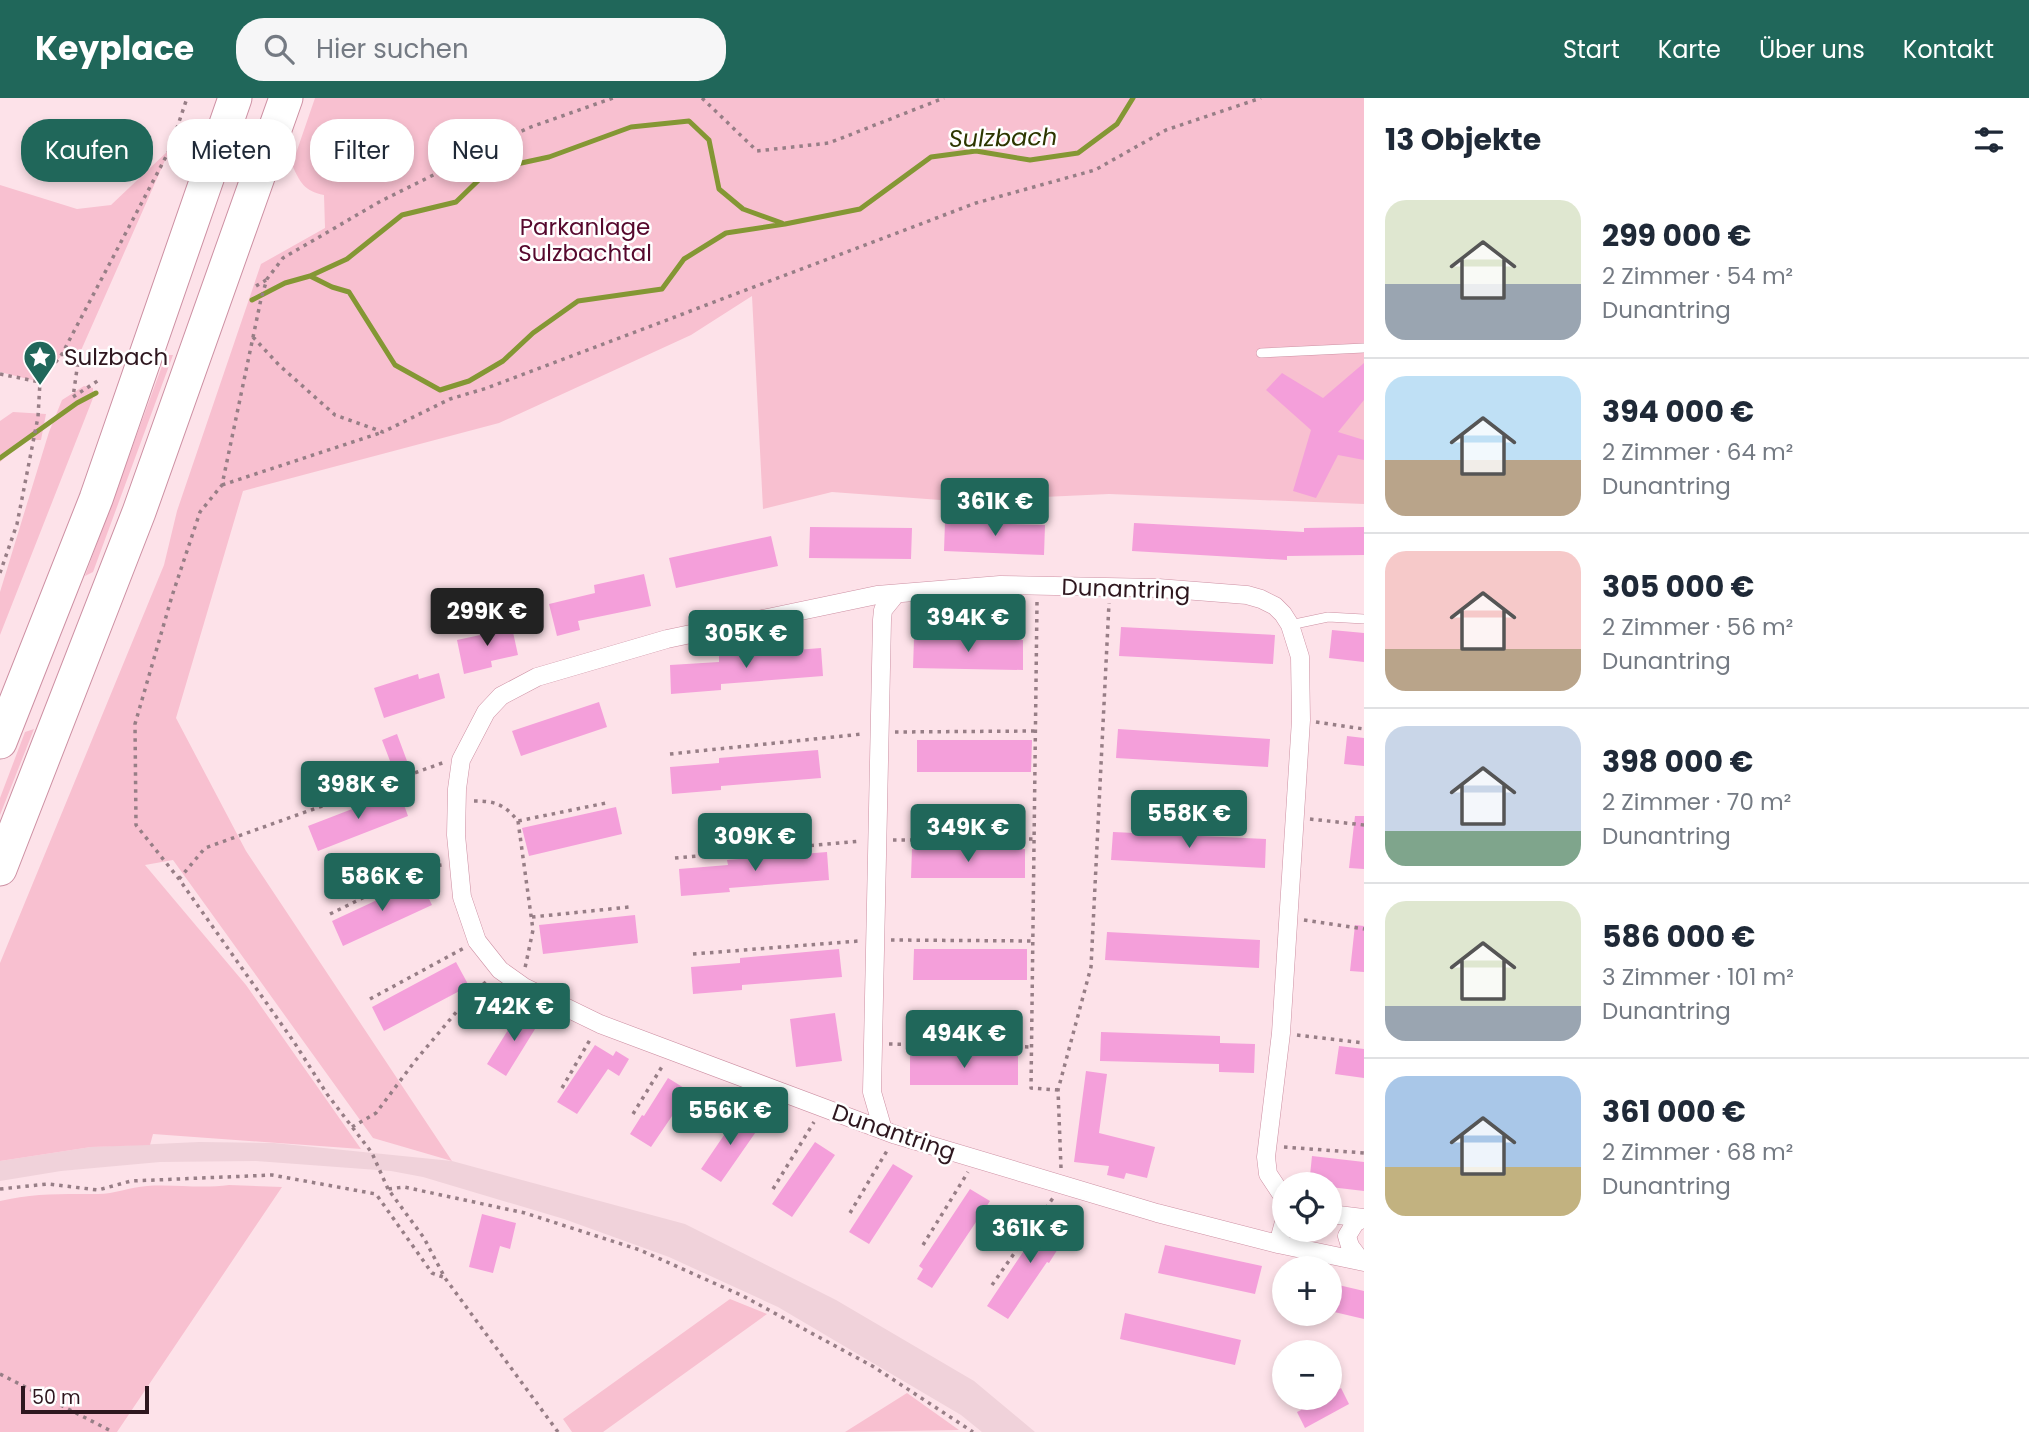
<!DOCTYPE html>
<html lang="de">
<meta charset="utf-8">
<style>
:root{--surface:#fff;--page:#f6f6f7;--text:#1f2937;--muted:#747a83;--line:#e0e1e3;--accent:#20675a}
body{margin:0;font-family:Poppins,sans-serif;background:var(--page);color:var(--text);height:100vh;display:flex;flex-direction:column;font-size:26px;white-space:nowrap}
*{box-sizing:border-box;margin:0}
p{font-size:23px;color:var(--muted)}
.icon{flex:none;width:38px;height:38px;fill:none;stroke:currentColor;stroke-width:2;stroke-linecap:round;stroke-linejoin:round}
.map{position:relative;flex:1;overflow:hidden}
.panel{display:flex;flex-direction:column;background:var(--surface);width:665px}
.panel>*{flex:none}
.guide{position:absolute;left:21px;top:21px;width:665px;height:63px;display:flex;gap:14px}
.controls{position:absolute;left:1272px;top:1074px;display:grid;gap:14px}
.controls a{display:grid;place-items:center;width:70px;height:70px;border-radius:50%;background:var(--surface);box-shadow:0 4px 10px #0003;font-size:35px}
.scale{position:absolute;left:21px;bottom:18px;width:128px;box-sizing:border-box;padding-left:7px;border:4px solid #2e171f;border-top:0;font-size:19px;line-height:24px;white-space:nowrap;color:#2e171f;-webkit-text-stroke:5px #fff;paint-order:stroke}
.price{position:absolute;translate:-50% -60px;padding:0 16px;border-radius:7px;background:var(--accent);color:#fff;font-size:23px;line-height:46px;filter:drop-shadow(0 2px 4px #0008)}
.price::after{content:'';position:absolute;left:50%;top:42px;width:21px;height:16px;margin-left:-10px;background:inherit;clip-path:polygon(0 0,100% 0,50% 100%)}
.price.current{background:#222;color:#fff}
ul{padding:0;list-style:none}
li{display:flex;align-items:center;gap:21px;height:175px;padding:0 21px}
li+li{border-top:2px solid var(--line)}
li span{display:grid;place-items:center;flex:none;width:196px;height:140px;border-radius:21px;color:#555}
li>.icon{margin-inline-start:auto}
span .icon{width:84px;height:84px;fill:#fffc;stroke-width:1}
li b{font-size:30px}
h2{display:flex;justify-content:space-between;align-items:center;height:84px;padding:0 21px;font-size:30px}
.pill{padding:0 24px;border-radius:28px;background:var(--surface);box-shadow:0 4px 10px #0003;font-size:24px;line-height:63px}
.pill.current{background:var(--accent);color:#fff}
header{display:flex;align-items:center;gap:42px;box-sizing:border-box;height:98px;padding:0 35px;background:var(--accent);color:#fff}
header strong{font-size:33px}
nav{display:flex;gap:38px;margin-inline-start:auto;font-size:24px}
.search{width:490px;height:63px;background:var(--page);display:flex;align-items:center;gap:18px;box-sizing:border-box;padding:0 24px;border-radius:28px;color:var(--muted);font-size:26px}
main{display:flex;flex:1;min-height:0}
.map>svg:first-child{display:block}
.built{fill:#f0d2da}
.green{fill:#f8c0d0}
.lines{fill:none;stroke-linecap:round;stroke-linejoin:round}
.stream{stroke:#849734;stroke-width:5}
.building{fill:#f49fda}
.lane-casing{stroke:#cd90a3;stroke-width:10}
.street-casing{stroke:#cd90a3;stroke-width:19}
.highway-casing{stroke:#cd90a3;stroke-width:35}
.path{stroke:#977e86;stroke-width:3.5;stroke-dasharray:3.5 5;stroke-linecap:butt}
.lane{stroke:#fff;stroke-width:9}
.street{stroke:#fff;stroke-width:18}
.highway{stroke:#fff;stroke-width:33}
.labels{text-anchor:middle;stroke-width:5;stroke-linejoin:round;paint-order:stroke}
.park-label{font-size:23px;fill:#56082d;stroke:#fff}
.poi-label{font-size:23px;fill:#2e171f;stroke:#fff;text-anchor:start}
.street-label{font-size:23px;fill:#2e171f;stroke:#fff}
.water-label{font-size:24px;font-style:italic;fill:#2d3600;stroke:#fff}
</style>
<header>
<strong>Keyplace</strong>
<div class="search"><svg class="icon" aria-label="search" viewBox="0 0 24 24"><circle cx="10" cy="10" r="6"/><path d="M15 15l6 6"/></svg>Hier suchen</div>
<nav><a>Start</a><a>Karte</a><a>Über uns</a><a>Kontakt</a></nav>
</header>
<main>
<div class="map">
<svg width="1364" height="1334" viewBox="0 0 1364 1334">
<rect width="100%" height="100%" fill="#fde2e9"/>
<!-- built -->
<path class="built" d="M199,1044L274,1045L452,1063L685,1126L836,1202L974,1283L1035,1334H982L961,1317L778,1209L669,1159L564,1121L423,1079L391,1073L256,1063L160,1064L61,1073L0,1083V1063L91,1049Z"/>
<!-- green -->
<path class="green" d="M315,0H1364V406L1109,396L954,403L832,394L763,411L752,198L691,237L499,325L243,393L176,620L246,753L452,1063L373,1040L173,762L145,767L246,887L361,1051L153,1036L150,1047L91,1049L0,1063V865L164,467L177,413L261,166L325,130L324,97C304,93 300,84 292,67Z
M170,51L79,257H62L40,284L0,274V87L77,111L111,107Z
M166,257H173L93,474L85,478Z
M84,288L93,290V300L0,537V494L49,334L62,302Z
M13,314L46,316L41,342H25L0,364V323Z
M34,631L0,717V700L25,634Z
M229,1087L282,1089L117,1334H0V1103C33,1095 65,1096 98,1096C114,1096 130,1089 147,1088C174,1086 201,1091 229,1087Z
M730,1201L767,1216L603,1334H572L563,1321Z
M907,1295L959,1332L845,1334Z"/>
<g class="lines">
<!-- stream -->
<path class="stream" d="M310,178L347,161L402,117L456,104L489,72L549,59L631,29L689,23L709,42L719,91L743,111L782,125
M252,202L285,185L310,178L332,189L349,194L395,267L440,292L469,283L503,263L533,235L578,203L662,191L684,161L726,135L785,126L860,111L931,59L976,53L1030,62L1078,55L1117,26L1133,0
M0,360L77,305L96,295"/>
</g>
<!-- building -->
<path class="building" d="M1364,265V302L1338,334L1364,342V362L1338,357L1316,400L1293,393L1311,332L1266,292L1282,275L1323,300Z
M945,424L1045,427L1044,457L944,453Z
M1134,425L1304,434V430L1364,429V457L1287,458V462L1132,453Z
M810,429L912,430L911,461L809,460Z
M771,438L778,468L676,490L669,460Z
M644,476L651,508L578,523L580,532L557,538L549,506L595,495L594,487Z
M511,525L518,557L491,563L492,569L464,576L457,542L485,536L484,531Z
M1121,529L1275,537L1273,566L1119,558Z
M1332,532L1364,535V564L1329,560Z
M914,540L1023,542V572L913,570Z
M821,550L823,578L721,586V592L671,596L670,567L719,564V558Z
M439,575L445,600L384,620L374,590L418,576L419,581Z
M599,604L607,629L521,658L512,633Z
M1118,631L1270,641L1268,669L1116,660Z
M397,636L410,671L395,676L382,642Z
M1347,638L1364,640V668L1344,666Z
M917,642H1032L1031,674H917Z
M818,652L821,680L721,688V692L672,696L670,669L719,665V660Z
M399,693L408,718L318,753L308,728Z
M616,709L622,736L529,758L522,730Z
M1355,718H1364V771L1349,770Z
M1113,734L1266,741L1265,770L1111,762Z
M912,751H1025V780H911Z
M827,754L829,782L729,790L730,794L681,798L679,771L728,767L727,762Z
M420,782L432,807L343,848L332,823Z
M635,817L638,845L543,856L539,827Z
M1355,827L1364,828V874L1350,873Z
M1107,834L1260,842L1259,870L1105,862Z
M839,851L842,879L742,887V892L693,896L691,869L740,865V860Z
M914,851H1027V882H913Z
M456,864L469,888L384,933L372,909Z
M521,911L540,923L506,978L487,966Z
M835,915L842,963L796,969L790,921Z
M1101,934L1220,938V945L1255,946L1254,975L1219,974V966L1100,963Z
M595,947L613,958L616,953L629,961L619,978L608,971L577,1016L557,1004Z
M1339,948L1364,951V980L1335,976Z
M910,958H1018V987H910Z
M1086,973L1107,976L1099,1035L1155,1049L1147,1080L1126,1075L1124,1081L1107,1077L1109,1068L1074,1064Z
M668,980L689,993L651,1049L630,1036L642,1017L644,1018Z
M739,1015L760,1028L721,1084L701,1071Z
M815,1044L835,1057L792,1119L772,1106Z
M1312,1058L1364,1064V1093L1330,1089V1087H1309Z
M893,1066L913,1078L869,1146L849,1134Z
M970,1091L990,1103L932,1190L917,1181L923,1171L919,1168Z
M1052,1113L1073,1127L1049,1165L1047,1164L1008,1221L987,1208L1025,1151L1028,1152Z
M482,1116L516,1125L510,1151L500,1148L493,1175L469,1169Z
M1165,1147L1262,1168L1255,1196L1158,1175Z
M1330,1185L1364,1193V1221L1330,1213Z
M1125,1215L1241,1242L1235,1267L1120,1241Z
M1341,1290L1349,1306L1305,1330L1297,1314L1301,1312L1295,1300H1330V1296Z"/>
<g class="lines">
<defs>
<path id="lane" d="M1261,255L1364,250
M1290,527L1328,519L1364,521"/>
<path id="street" d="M883,1032L872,994L882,522L883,512L896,496
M1284,1100L1268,1076L1266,1059L1281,935L1301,622L1300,559L1290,527L1283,516L1275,508L1261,501L1247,497L1158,490L1000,487L877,497L667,541L537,579L501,598L486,614L461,662L457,691L456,737L462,799L477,843L500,872L524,889L600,926L896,1037L1157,1115L1278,1146L1364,1164
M1330,1116L1364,1120
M1278,1146L1284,1124
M1361,1163L1350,1148L1347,1138L1355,1125L1364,1120"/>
<path id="highway" d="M0,644L96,401L235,0
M0,771L139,414L286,0"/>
</defs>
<!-- lane casing -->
<use href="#lane" class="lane-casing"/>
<!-- street casing -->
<use href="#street" class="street-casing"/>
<!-- highway casing -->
<use href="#highway" class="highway-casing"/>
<!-- path -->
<path class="path" d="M702,0L757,53L829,45L944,0
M256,188L266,182
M253,239L279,267L335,317L383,334L450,301L487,290L976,105L1095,72L1166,32L1261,0
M62,256L79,257L73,299L99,282
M0,276L40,284
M222,387L383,334
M0,475L17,426L38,319L40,284L62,256L170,51L187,0
M1037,504L1031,990L1058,992
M1316,624L1364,631
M895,634L1035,633
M670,656L862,636
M474,703C495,703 504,706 518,723L606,705
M1310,721L1364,727
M518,723L533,832L525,870
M893,742L1034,741
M675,760L861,743
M179,781L205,750L445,664
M330,816L426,769L442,767
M532,819L629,809
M1304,822L1364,831
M891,842L1033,843
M693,856L859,843
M370,901L464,850
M1297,937L1364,945
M889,946L1031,949
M562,990L591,940
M633,1016L663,967
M352,1029L376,1015L415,963L469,899L487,883
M1284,1049L1364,1055
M1061,1070L1058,992L1091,869L1109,505
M0,1091L48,1086L98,1092L131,1083L272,1077L376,1096L432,1175L443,1179
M388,1091L372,1055L327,996L294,944L179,781L136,727L135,626L172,498L200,414L222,387L261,201L267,181L283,160L381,103L528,30L613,0
M773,1091L814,1024
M850,1115L888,1051
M923,1147L968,1074
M992,1187L1053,1100
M0,1276L113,1334
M558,1334L445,1180L424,1140L388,1091L404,1089L525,1115L640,1152L743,1198L874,1269L973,1334"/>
<!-- lane -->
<use href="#lane" class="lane"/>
<!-- street -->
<use href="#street" class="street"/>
<!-- highway -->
<use href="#highway" class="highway"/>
</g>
<!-- icons -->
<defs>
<symbol id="sight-pin" viewBox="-11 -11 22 30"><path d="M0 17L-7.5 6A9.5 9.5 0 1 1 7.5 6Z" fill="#20675a" stroke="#fff"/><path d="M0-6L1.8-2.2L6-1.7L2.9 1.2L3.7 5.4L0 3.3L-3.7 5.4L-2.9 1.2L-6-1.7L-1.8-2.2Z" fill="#fff"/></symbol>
</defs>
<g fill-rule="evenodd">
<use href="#sight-pin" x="21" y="240" width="38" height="52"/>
</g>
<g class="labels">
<!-- park labels -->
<g class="park-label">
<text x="585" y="137">Parkanlage<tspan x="585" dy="26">Sulzbachtal</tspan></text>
</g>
<!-- poi labels -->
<g class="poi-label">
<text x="64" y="267">Sulzbach</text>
</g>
<!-- street labels -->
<g class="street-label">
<text transform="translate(1126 491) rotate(2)" y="8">Dunantring</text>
<text transform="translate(894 1034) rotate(19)" y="8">Dunantring</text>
</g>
<!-- water labels -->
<g class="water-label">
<text transform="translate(1003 40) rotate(-1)" y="8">Sulzbach</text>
</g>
</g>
</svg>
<div class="controls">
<a><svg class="icon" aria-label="locate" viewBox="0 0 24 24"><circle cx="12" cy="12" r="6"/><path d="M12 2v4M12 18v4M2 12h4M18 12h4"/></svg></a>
<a>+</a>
<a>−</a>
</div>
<div class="scale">50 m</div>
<b class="price" style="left:995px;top:440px">361K €</b>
<b class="price current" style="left:487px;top:550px">299K €</b>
<b class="price" style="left:968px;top:556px">394K €</b>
<b class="price" style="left:746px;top:572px">305K €</b>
<b class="price" style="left:358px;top:723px">398K €</b>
<b class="price" style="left:1189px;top:752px">558K €</b>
<b class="price" style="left:968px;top:766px">349K €</b>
<b class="price" style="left:755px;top:775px">309K €</b>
<b class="price" style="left:382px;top:815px">586K €</b>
<b class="price" style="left:514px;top:945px">742K €</b>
<b class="price" style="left:964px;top:972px">494K €</b>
<b class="price" style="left:730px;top:1049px">556K €</b>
<b class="price" style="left:1030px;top:1167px">361K €</b>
<div class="guide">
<a class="pill current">Kaufen</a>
<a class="pill">Mieten</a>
<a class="pill">Filter</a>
<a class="pill">Neu</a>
</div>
</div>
<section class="panel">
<h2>13 Objekte<svg class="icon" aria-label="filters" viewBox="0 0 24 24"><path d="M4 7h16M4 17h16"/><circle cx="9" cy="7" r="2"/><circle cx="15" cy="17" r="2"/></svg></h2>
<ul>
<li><span style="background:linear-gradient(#dfe7d0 60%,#9aa5b1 0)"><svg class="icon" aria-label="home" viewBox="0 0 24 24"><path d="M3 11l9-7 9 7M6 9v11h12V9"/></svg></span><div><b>299 000 €</b><p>2 Zimmer · 54 m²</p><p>Dunantring</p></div></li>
<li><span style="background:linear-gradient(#bfe0f5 60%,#b9a48a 0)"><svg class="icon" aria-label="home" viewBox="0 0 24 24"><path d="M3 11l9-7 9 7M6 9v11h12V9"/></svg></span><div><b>394 000 €</b><p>2 Zimmer · 64 m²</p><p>Dunantring</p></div></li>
<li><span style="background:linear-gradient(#f6c9c9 70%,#b9a48a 0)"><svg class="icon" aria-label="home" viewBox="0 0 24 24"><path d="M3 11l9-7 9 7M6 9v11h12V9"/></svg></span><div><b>305 000 €</b><p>2 Zimmer · 56 m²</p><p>Dunantring</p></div></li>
<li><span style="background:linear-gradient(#c9d6e8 75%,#7fa58c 0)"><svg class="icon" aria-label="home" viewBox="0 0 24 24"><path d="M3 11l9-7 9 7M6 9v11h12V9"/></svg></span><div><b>398 000 €</b><p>2 Zimmer · 70 m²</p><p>Dunantring</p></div></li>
<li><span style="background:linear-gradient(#dfe7d0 75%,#9aa5b1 0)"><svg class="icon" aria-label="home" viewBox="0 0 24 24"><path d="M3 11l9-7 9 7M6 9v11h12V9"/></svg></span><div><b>586 000 €</b><p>3 Zimmer · 101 m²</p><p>Dunantring</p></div></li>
<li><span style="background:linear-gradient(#a9c7e8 65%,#c2b280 0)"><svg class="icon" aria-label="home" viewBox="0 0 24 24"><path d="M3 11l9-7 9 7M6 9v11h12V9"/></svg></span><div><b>361 000 €</b><p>2 Zimmer · 68 m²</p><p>Dunantring</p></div></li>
</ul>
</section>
</main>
